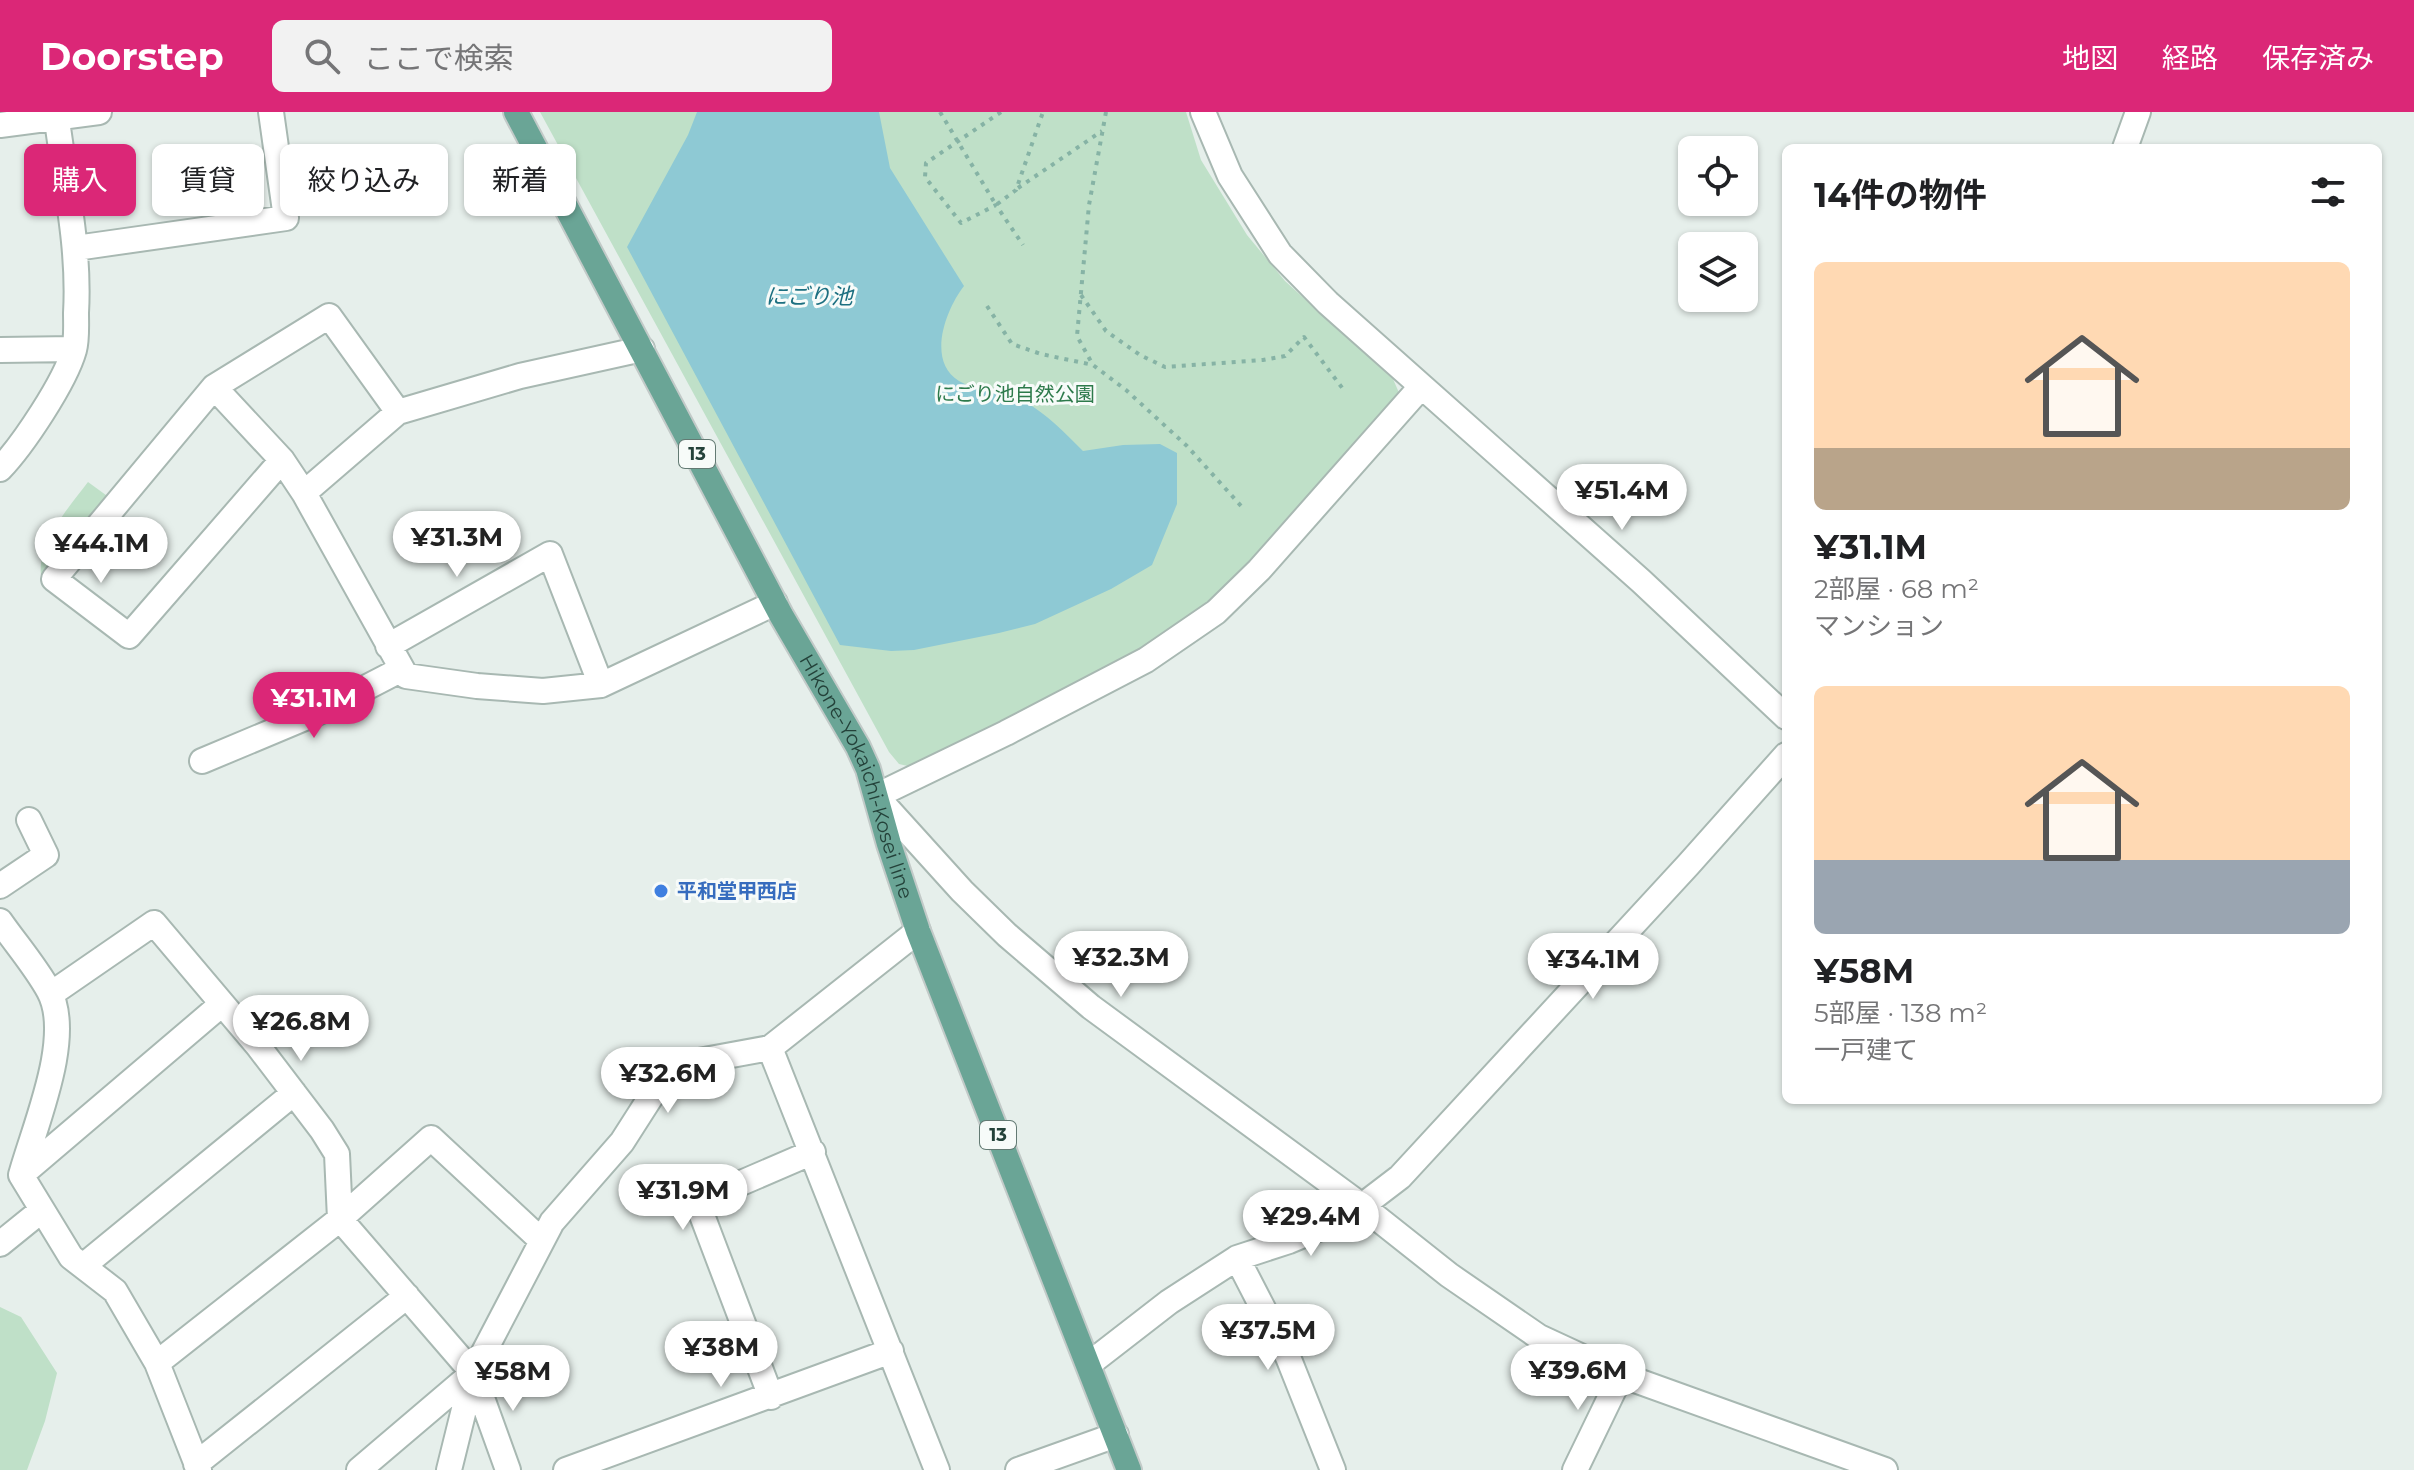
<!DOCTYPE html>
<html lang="ja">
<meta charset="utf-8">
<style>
:root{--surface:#fff;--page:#f2f2f2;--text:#202124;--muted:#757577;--accent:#db2777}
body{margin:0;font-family:Montserrat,"Noto Sans JP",sans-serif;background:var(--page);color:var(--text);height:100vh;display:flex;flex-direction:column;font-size:30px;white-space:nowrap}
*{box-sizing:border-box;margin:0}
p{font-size:26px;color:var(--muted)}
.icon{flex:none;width:44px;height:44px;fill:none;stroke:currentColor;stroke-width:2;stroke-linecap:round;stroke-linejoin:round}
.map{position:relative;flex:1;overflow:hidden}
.panel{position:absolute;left:1782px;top:32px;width:600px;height:960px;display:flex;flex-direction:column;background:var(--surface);border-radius:12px;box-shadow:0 2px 6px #0004}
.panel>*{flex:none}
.banner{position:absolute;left:24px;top:32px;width:760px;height:72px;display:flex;gap:16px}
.controls{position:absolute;left:1678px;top:24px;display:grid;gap:16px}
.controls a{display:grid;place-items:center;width:80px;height:80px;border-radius:12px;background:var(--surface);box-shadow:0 2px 6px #0004;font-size:40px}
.price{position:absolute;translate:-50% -68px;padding:0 18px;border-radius:28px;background:#fff;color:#222;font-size:26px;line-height:52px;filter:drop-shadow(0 2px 4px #0008)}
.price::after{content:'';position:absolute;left:50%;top:48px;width:24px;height:18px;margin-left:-12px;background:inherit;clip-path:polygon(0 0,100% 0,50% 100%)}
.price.on{background:var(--accent);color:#fff}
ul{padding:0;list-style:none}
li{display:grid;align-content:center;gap:16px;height:424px;padding:0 32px}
li span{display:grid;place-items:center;height:248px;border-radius:12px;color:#555}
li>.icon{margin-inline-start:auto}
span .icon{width:144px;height:144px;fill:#fffc;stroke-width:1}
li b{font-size:34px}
h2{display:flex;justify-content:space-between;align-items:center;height:96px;padding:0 32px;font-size:34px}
.tag{padding:0 28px;border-radius:12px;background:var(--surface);box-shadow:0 2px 6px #0004;font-size:28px;line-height:72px}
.tag.on{background:var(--accent);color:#fff}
header{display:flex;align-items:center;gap:48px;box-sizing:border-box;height:112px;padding:0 40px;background:var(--accent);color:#fff}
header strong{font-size:38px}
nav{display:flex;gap:44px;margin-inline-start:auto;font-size:28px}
.search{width:560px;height:72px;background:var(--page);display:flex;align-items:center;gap:20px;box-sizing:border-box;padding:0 28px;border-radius:12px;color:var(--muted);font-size:30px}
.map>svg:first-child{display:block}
.green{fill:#bfe0c8}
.water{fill:#8ec9d4}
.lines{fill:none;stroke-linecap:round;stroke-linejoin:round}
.minor-casing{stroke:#a8b8b2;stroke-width:28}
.major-casing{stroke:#c2cac8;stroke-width:28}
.path{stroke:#86b3a5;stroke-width:4;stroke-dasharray:4 6;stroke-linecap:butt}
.minor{stroke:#fff;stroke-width:24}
.major{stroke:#6aa596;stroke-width:24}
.shop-dot{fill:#3f7fe0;stroke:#f7fbf9;stroke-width:3}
.labels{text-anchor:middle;stroke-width:6;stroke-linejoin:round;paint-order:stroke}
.shield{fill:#f7fbf9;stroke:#637a73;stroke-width:2}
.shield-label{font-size:18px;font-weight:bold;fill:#24423a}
.park-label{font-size:20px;fill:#2d7a4b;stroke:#f7fbf9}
.street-label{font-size:20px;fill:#24423a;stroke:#f7fbf9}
.shop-label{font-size:20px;font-weight:bold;fill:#366cbe;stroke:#f7fbf9;text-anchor:start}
.water-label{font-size:22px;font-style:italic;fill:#1c6f80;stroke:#f7fbf9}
</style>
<header>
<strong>Doorstep</strong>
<div class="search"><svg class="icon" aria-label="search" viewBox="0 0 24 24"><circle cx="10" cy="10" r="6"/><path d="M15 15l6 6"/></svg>ここで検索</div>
<nav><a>地図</a><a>経路</a><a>保存済み</a></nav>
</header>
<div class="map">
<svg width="2414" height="1358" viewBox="0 0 2414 1358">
<rect width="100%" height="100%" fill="#e6efeb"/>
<!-- green -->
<path class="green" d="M540,0H1186L1201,48L1247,123L1285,169L1393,267L1400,283L1222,479L1188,508L1154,531L962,634L912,655L899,652L889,640Z
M88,370L110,386L43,472C31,438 69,395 88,370Z
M0,1195L21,1205L57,1261L45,1309L27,1358H0Z"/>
<!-- water -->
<path class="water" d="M697,0H879L890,56L964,174C946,197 926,249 959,269C979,281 1005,280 1025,290C1047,302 1065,321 1083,339L1123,333L1160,332L1177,341V392L1152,453L1111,477L1035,512L999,521L914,538L891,539L840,533L627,135L688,23Z"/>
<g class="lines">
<defs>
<path id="minor" d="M1203,0L1230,64L1280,142L1328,191L1641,469L1786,605
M0,13L99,0
M2125,36L2138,0
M76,136L286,106L271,0
M0,238L74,237
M214,275L282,348L304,381L406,564L477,574L543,579L601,573L775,491
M1420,276L1259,458L1216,500L1146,548L1006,621L876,684L962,779L1007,823L1091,895L1362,1094L1449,1163L1539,1225L1621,1263L1885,1358
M282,348L129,524L54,467L214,275L329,204L398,300
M0,357C23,333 65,270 74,238C77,227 76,213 76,201C80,133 64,67 56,0
M304,381L398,300L520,264L642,237
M388,534L550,442L601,573
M202,649L319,600L402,557
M0,774L46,743L29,708
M0,809C16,832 36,855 49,879C74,925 34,1015 21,1063L71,1145L115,1179L157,1251L199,1358
M51,882L154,811L258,934L322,1018L337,1042L340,1107L473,1261L508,1358
M770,936L937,1358
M21,1063L222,892
M0,1132L42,1098
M1237,1146L1288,1245L1333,1358
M83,1154L294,981
M157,1251L340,1107L431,1026L542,1129
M1089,1252L1169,1190L1237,1146L1289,1129L1332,1111L1362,1094L1400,1065L1688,753L1786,643
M771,1285L697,1090L813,1040
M196,1352L407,1184
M359,1358L473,1261
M449,1358L473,1261L552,1110L622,1030L661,969L668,961L688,951L770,936L918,819
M566,1358L891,1239
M1018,1358L1116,1323
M1575,1358L1621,1263"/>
<g id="major">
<path id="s1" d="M516,0L781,503L858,635L868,657L889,732L918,819L1129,1358"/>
</g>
</defs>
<!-- minor casing -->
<use href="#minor" class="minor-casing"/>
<!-- major casing -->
<use href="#major" class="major-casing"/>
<!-- path -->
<path class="path" d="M940,0L996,93L1016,78L1043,0
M1001,0L926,51L925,65L961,111L996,93L1023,133
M1106,0L1089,93L1077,224L1093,253L1126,278L1187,334L1242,395
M1018,76L1102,19
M1081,183L1106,219L1140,243L1165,255L1263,248L1285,244L1304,225L1343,277
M987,194L1012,232L1041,242L1093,253"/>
<!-- minor -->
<use href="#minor" class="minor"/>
<!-- major -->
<use href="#major" class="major"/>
</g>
<!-- markers -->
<circle class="shop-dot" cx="661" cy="779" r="8"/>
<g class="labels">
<!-- shield labels -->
<g class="shield">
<rect x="679" y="328" width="36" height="28" rx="6"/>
<rect x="980" y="1009" width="36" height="28" rx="6"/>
</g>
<g class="shield-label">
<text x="697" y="348">13</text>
<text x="998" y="1029">13</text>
</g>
<!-- park labels -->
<g class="park-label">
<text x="1015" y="289">にごり池自然公園</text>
</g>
<!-- street labels -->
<g class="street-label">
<text dy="7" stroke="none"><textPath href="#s1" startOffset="748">Hikone-Yokaichi-Kosei line</textPath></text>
</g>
<!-- shop labels -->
<g class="shop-label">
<text x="677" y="786">平和堂甲西店</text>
</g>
<!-- water labels -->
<g class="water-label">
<text x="809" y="192">にごり池</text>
</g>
</g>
</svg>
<div class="controls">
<a><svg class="icon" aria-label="locate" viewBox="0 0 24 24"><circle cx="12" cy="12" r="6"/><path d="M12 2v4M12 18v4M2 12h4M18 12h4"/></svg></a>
<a><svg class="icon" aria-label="layers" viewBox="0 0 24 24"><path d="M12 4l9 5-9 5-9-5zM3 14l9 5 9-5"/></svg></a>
</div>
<b class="price" style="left:1622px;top:420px">¥51.4M</b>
<b class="price" style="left:457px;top:467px">¥31.3M</b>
<b class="price" style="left:101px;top:473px">¥44.1M</b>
<b class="price on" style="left:314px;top:628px">¥31.1M</b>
<b class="price" style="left:1121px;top:887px">¥32.3M</b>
<b class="price" style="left:1593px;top:889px">¥34.1M</b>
<b class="price" style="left:301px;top:951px">¥26.8M</b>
<b class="price" style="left:668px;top:1003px">¥32.6M</b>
<b class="price" style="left:683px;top:1120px">¥31.9M</b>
<b class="price" style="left:1311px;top:1146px">¥29.4M</b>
<b class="price" style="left:1268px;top:1260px">¥37.5M</b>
<b class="price" style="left:721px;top:1277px">¥38M</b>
<b class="price" style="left:1578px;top:1300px">¥39.6M</b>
<b class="price" style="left:513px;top:1301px">¥58M</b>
<div class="banner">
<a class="tag on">購入</a>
<a class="tag">賃貸</a>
<a class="tag">絞り込み</a>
<a class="tag">新着</a>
</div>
<section class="panel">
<h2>14件の物件<svg class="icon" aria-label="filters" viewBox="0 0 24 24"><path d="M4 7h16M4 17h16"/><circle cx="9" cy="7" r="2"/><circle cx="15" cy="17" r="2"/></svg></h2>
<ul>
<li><span style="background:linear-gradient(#ffd9b3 75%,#b9a48a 0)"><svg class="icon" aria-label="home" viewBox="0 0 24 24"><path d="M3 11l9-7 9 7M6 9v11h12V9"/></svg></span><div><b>¥31.1M</b><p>2部屋 · 68 m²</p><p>マンション</p></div></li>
<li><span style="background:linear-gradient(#ffd9b3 70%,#9aa5b1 0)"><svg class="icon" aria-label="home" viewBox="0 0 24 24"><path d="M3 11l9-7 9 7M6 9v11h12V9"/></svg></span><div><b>¥58M</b><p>5部屋 · 138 m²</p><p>一戸建て</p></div></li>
</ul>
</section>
</div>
